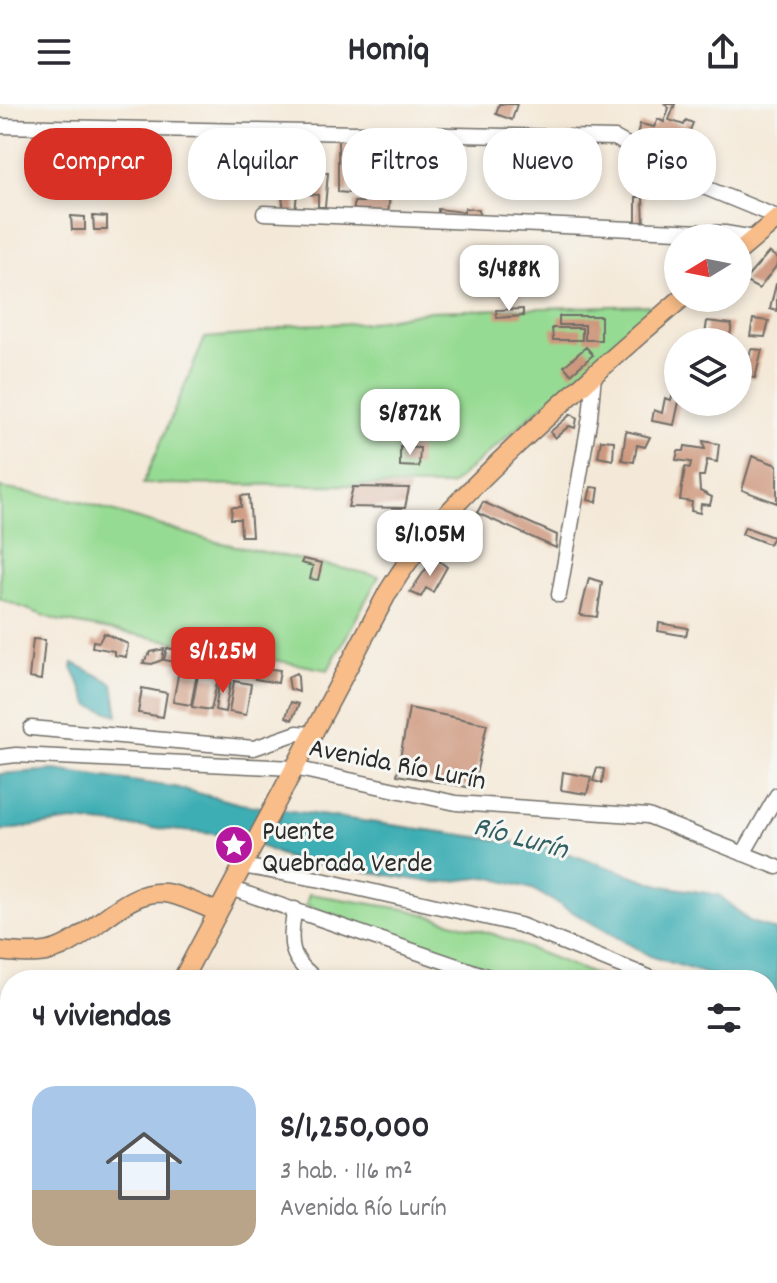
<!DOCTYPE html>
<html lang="es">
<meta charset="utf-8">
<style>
:root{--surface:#fff;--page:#f2f2f3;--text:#2b2b33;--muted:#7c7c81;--line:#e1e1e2;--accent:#d93025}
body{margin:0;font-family:Dekko,sans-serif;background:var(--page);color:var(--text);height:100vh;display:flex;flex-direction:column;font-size:30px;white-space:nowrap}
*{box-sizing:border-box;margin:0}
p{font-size:26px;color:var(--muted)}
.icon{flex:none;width:44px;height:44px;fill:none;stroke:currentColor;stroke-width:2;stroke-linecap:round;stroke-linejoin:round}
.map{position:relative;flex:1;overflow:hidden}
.side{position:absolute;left:0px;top:866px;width:778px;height:314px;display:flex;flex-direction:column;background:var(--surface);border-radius:32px 32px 0 0;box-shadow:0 4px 12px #0003}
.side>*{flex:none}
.hud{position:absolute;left:24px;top:24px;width:730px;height:72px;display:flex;gap:16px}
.needle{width:52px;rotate:260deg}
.controls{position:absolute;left:664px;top:120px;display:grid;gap:16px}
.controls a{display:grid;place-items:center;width:88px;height:88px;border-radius:50%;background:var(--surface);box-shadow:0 4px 12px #0003;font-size:40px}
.price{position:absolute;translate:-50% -68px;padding:0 18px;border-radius:16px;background:#fff;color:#222;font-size:26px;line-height:52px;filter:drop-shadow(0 2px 4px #0008)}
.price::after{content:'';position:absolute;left:50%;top:48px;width:24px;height:18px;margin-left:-12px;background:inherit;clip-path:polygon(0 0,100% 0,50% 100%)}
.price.current{background:var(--accent);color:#fff}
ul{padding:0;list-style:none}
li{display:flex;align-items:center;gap:24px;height:200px;padding:0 32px}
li+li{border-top:2px solid var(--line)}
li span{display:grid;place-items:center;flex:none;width:224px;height:160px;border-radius:24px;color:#555}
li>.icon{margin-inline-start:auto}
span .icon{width:96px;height:96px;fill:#fffc;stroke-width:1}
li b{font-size:34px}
h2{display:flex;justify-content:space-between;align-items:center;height:96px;padding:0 32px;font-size:34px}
.tag{padding:0 28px;border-radius:32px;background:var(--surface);box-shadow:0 4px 12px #0003;font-size:28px;line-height:72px}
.tag.current{background:var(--accent);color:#fff}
header{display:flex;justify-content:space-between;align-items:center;height:104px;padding:0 32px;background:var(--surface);font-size:36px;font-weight:700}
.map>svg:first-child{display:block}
.green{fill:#96db93;stroke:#60835f;stroke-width:2}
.water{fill:#3daeb4;stroke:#346c70;stroke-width:2}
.building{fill:#ce987e}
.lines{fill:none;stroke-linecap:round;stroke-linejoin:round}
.minor-casing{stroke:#716e68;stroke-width:17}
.major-casing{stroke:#716e68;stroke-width:21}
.minor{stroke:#fff;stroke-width:14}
.major{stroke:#f8bd89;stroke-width:18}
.labels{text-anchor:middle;stroke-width:6;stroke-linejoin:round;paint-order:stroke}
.street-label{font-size:28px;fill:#2b2b2b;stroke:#f6f6f2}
.poi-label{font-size:28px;fill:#2b2b2b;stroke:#f6f6f2;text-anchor:start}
.water-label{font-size:30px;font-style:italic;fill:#325f62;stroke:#f6f6f2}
</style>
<header><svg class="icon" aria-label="menu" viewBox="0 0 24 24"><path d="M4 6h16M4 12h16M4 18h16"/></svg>Homiq<svg class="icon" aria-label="share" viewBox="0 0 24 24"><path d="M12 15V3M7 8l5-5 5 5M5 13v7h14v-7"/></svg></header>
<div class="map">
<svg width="777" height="1179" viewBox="0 0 777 1179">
<rect width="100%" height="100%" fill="#f6f6f2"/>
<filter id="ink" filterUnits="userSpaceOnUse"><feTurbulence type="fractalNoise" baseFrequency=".0125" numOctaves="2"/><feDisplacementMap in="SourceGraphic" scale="16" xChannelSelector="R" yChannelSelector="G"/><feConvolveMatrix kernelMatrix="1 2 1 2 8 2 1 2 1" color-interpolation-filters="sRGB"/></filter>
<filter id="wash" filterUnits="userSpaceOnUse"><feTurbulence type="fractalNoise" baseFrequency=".006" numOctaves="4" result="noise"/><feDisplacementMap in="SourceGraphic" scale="32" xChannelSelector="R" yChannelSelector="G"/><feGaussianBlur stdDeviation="1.8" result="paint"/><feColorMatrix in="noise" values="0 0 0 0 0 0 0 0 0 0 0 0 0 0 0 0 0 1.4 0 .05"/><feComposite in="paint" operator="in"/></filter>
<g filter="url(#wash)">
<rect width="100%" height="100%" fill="#f4e9d8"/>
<!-- green -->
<path class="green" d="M648,201L653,206L450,382L143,380L205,234L255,230L292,221L365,219L429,207Z
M0,384L75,396L212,437L379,472L328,566L56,516L0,495Z
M309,790L410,806L493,830L608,876H515L306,801Z"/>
<!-- water -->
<path class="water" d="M73,559L113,579L118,611L90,602L72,564Z
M55,666L174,683L241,700L549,743L663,782L719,791L749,817L777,827V893L768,890V876H725L650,852L532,785L488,773L436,779L290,755L237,732L73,717L0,727V670Z"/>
<g id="blocks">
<!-- building -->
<path class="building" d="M499,0H517L512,16L496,10Z
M665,0H675L669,16L684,21L686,16L693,19L685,38L679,43L650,28L648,35L637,30L640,20L654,23L658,15L664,18L669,4Z
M255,31H293L292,45L254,46Z
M338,32H354L348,89L338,88Z
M364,38H380L378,55L362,53Z
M399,44L409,45L405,86L400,88L392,85Z
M637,49L647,56L648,91H637Z
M252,54H291L290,63L264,64L328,69L325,103H318V91L297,89L295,108L284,107L281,84L252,85Z
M433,58L435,62L453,63L452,77H428L429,60Z
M675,73L693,82L690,88L673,80Z
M381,77H391L388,112L354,111V98H363L365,88L381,89Z
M636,93H643L644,123L636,122Z
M465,104L479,106V115L438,113V105L464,108Z
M71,112L85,113V126H72Z
M93,112L107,113V126H94Z
M769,148L777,154V161L759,185L744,177Z
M776,180H777V207L770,205Z
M523,205V212L497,214L496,206Z
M559,212H601V236H585V221H559Z
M753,215L769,217L765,233L750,232Z
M707,217L732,220L729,238H704Z
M552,224H582V236H553Z
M586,243L593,251L571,270L564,262Z
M751,245L762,246L755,274L738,271V263L749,254Z
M676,278L679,298L674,321L652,317L654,306L662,309L665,294L671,296Z
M571,310L577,315L575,324L569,322L555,334L550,328Z
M626,327L650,333L645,343L637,341L634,358L622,356Z
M601,336L614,337L613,356L598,353Z
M703,337L719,340L717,358L707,356L704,372H699L700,387L712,393L710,401L701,400L700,409L691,407L692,398L680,396L685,363L690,364L691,358L676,356L678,347H684L685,342L705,345Z
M400,343L420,344L419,363L400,362Z
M752,352L777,361V399L742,386Z
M353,383L409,384L405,404L348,403Z
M591,383L599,384L597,398L588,396Z
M249,391L252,432H241L240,415H231L232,403H241V392Z
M483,398L557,431L556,444L477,409Z
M745,423L773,433L769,440L742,430Z
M434,453L447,463L433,488L426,484L421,493L410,488Z
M303,455L322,459L318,476L310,475L313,462L301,459Z
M589,474L602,478L597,513L580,511Z
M659,519L688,524L686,532L658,527Z
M104,529L128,540L126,553L114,551V547L92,543L93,537L99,538Z
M33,535L45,536L41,576L29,574Z
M167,544L256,561L254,572L164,556Z
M164,545L162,556L152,560L143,559L151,548Z
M257,563L280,566L278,579L255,575Z
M179,566L197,570L191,601L173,598Z
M296,569L298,573L299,588L290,585L288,573Z
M198,571L218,574L211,606L192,603Z
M220,574L231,576L225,608L215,606Z
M234,577L251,580L246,611L229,608Z
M142,584L167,589L163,613L138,609Z
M291,598L299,600L292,616L286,613Z
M409,604L487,620L473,684L397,671Z
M597,664L604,665L602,679L593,677Z
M563,668L591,673L587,690L561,686Z
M5,1012L10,1015V1053L0,1046L3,1039H8L0,1035V1022Z
M10,1069V1091L0,1087Z
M10,1126V1147L0,1148V1127Z"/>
</g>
</g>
<g filter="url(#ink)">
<use href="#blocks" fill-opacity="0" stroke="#716e68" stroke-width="2"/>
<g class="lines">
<defs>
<path id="minor" d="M0,22L615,34L706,84L777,113
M264,109L725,129L754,134
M559,491L590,313L594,271
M31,624L254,644L297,629L312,630
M0,653L16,651L294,664L456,699L648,712L777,763
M743,750L777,691
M242,762L317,775L520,821L656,876
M230,784L498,876
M295,805C288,838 289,857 319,876
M768,922L777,926
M773,1005L777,1007
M768,1066L777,1070
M38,1170L39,1179
M451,1179L459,1170"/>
<path id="major" d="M738,148L777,115
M0,847C16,849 34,851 50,847C92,837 124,780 171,790C187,794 203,802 218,808
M182,876L388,488C424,428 471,384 521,337C574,288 628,240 682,194
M89,1170L93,1179"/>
</defs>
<!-- minor casing -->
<use href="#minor" class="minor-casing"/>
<!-- major casing -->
<use href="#major" class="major-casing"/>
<!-- minor -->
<use href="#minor" class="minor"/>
<!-- major -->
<use href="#major" class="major"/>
</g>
</g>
<!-- icons -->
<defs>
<symbol id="sight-disc" viewBox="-11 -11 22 22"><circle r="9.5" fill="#b5179e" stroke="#f6f6f2"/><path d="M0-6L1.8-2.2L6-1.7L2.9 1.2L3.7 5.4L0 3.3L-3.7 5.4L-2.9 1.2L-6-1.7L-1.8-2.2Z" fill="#fff"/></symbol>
</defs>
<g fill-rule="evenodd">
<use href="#sight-disc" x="212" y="719" width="44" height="44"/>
</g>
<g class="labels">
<!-- street labels -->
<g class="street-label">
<text transform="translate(398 658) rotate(11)" y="10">Avenida Río Lurín</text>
</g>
<!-- poi labels -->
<g class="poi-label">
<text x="262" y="735">Puente<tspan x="262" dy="32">Quebrada Verde</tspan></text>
</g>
<!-- water labels -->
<g class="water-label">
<text transform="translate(521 732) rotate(15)" y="10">Río Lurín</text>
</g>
</g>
</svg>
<div class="controls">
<a><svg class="needle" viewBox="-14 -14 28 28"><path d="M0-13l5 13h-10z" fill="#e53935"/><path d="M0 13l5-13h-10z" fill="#7c7c81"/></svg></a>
<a><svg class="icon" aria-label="layers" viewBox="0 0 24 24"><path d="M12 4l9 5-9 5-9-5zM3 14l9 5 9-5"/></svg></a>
</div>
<b class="price" style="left:509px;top:209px">S/488K</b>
<b class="price" style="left:410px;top:353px">S/872K</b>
<b class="price" style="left:430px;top:474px">S/1.05M</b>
<b class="price current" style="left:223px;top:591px">S/1.25M</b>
<div class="hud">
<a class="tag current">Comprar</a>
<a class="tag">Alquilar</a>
<a class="tag">Filtros</a>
<a class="tag">Nuevo</a>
<a class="tag">Piso</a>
</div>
<section class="side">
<h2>4 viviendas<svg class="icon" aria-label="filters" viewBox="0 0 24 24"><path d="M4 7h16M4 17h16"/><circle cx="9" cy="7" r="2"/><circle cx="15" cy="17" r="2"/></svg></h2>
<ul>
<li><span style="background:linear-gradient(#a9c7e8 65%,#b9a48a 0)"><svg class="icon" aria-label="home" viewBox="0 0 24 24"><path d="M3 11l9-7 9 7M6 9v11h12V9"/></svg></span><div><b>S/1,250,000</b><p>3 hab. · 116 m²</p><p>Avenida Río Lurín</p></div></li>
</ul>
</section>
</div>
